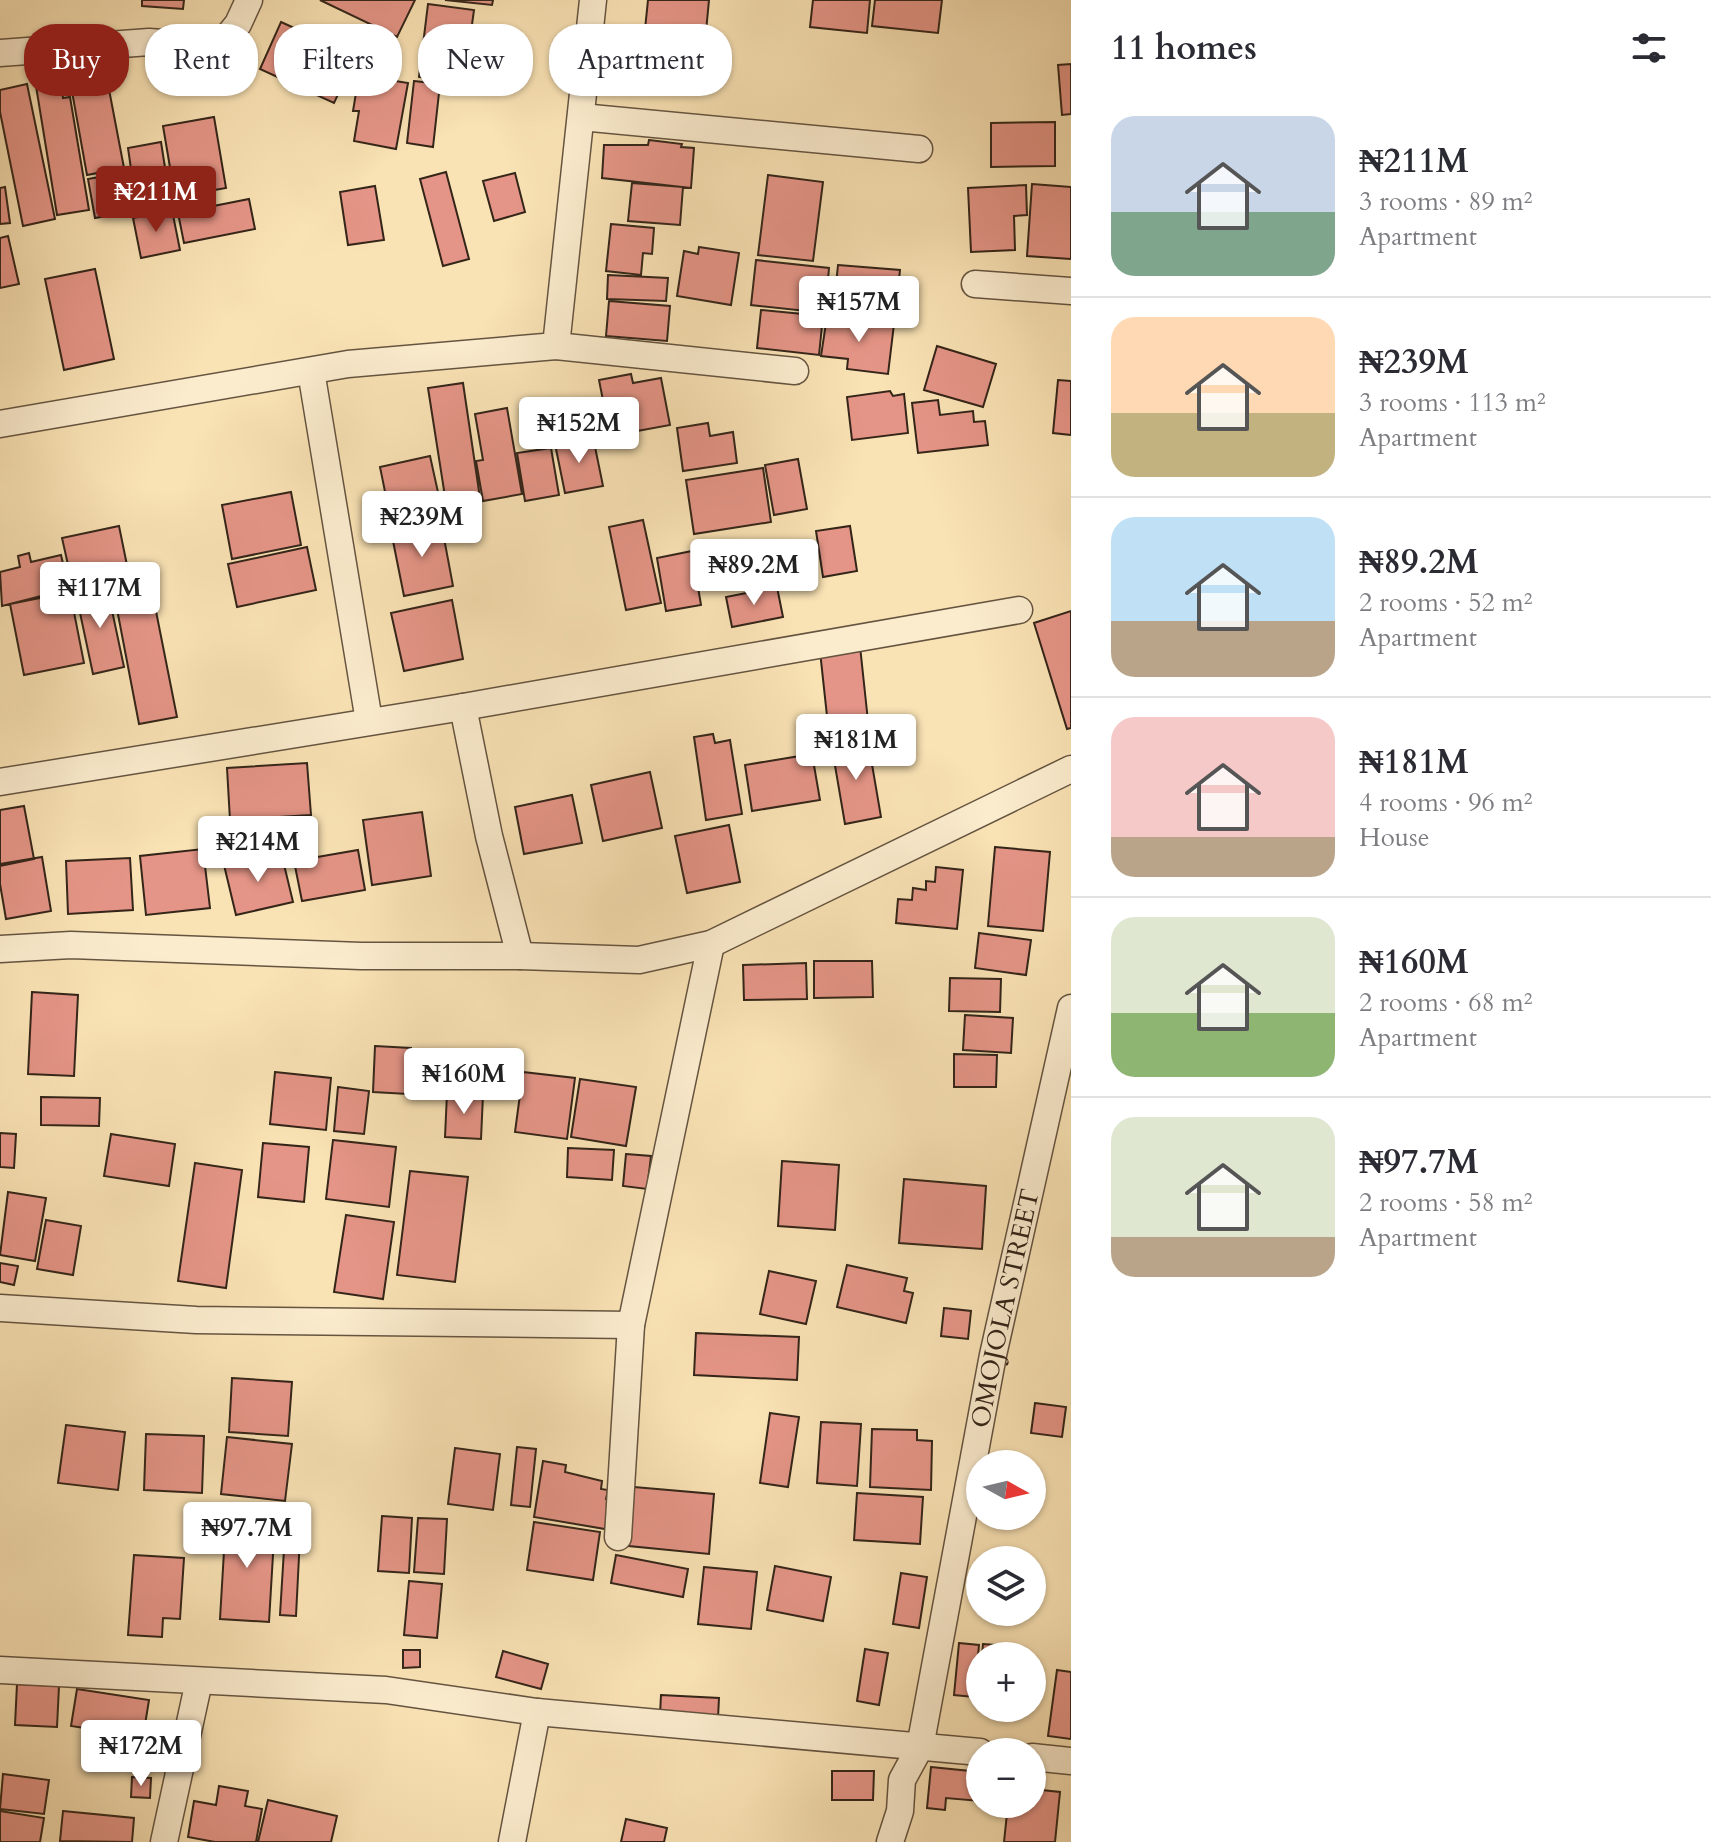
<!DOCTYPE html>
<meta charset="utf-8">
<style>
:root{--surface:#fff;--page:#f2f2f3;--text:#2b2b33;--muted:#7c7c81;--line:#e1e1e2;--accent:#8f2418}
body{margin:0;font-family:Cardo,serif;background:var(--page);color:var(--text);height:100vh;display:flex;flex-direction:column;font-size:30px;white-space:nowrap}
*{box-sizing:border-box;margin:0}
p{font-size:26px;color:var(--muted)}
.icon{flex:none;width:44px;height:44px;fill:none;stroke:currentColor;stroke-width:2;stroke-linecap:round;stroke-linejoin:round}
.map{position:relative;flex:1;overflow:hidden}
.drawer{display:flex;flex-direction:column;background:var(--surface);width:640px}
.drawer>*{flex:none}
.top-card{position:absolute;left:24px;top:24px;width:760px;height:72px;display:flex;gap:16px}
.needle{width:52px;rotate:98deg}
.controls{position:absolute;left:966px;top:1450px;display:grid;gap:16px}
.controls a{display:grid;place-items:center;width:80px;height:80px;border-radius:50%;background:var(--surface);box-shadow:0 2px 6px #0004;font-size:40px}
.price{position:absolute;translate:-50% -68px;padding:0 18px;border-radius:8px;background:#fff;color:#222;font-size:26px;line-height:52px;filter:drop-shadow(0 2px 4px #0008)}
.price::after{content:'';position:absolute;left:50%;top:48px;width:24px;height:18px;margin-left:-12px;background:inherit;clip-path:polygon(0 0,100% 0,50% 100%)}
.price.active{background:var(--accent);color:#fff}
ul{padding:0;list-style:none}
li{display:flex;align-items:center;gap:24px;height:200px;padding:0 40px}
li+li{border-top:2px solid var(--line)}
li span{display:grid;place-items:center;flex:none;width:224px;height:160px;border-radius:24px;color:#555}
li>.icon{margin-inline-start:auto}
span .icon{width:96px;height:96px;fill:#fffc;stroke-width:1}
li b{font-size:34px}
h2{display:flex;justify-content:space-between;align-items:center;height:96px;padding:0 40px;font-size:34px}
.pill{padding:0 28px;border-radius:32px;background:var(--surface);box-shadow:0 2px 6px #0004;font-size:28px;line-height:72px}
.pill.active{background:var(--accent);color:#fff}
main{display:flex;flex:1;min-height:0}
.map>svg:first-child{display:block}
.building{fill:#e59587;stroke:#342519;stroke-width:2}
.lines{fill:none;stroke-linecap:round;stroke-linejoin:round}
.minor-casing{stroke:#655440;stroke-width:29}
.minor{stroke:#fbecce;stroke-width:26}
.labels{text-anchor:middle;stroke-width:6;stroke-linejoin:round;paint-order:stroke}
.street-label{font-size:26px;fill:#342519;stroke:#fbecce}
</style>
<main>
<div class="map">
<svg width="1071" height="1842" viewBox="0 0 1071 1842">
<rect width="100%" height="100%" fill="#f9e2b4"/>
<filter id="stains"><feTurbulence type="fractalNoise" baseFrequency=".0025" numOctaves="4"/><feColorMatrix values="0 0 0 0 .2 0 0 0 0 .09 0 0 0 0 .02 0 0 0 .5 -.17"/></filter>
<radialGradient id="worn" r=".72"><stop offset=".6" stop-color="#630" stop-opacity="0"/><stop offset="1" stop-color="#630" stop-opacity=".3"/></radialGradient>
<!-- building -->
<path class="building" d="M142,0H184L183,9L142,6Z
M320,0H415L397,37Z
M445,0H493L492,5Z
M648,0H709L701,84L640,78Z
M813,0H870L867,33L810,27Z
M875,0H942L938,33L872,26Z
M428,4L474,10L464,83L419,77Z
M281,22L356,56L334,103L260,69Z
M1071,64V114L1062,115L1058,65Z
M359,75L408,83L396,149L354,141L359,111H353Z
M107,79L124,168L87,175L71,86Z
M414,81L440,84L433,147L407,143Z
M61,83L63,98L70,97L89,210L57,215L36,86Z
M27,84L55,219L23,226L0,112V90Z
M214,117L226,188L175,197L163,126Z
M1055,122V166L991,167V123Z
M649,140L682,144L681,147L694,148L691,188L602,178L604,145H648Z
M161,142L171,206L137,211L128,148Z
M446,172L469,259L443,266L420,179Z
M121,173L128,212L95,218L88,179Z
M515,173L525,212L494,221L483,181Z
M768,175L823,182L813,261L758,255Z
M632,183L683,187L680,225L628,221Z
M1032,184L1071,187V259L1027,256Z
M1026,185L1027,215L1014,216L1015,250L971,252L968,188Z
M375,186L384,240L348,245L340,192Z
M5,187L10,223L0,224V188Z
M249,199L255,229L184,243L178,213Z
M172,210L180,250L141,258L133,218Z
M611,224L654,228L652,254L643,253L641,275L606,271Z
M8,236L19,284L0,288V238Z
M699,247L739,253L731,305L677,296L684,251L698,254Z
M756,260L829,268L825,313L751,305Z
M838,265L900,270L895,319L833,314Z
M95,269L114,359L64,370L45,279Z
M608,275L668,278L666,301L607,299Z
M609,301L670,306L667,341L606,336Z
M761,310L823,316L819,355L757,348Z
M827,316L894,324L888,374L847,369L848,359L821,356Z
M937,346L996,364L983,407L924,390Z
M631,374L633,383L661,378L670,425L610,436L599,380Z
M1058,380L1071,381V435L1053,433Z
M463,383L480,498L446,503L428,388Z
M890,391L893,396L904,394L908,433L852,440L847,397Z
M938,400L940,415L973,411L974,422L985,421L988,445L918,453L912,403Z
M507,408L522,494L483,501L476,461L483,460L475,414Z
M708,423L710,436L733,432L737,463L683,471L677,428Z
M593,437L603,486L565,493L555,444Z
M551,448L559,495L525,501L517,453Z
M430,456L443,515L392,526L380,467Z
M798,459L807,509L774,515L765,465Z
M763,468L771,522L694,534L686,480Z
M291,492L301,545L232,559L222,505Z
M643,520L661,603L626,610L609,527Z
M441,522L453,586L404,596L391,531Z
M119,526L129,575L73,587L62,538Z
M850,526L857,571L823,577L816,531Z
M307,547L316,590L237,607L228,564Z
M692,551L701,605L666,611L657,558Z
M29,553L31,562L61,555L69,589L2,606L0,572L20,567L18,556Z
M149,576L177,717L139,724L112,583Z
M107,587L124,667L93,674L76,594Z
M777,587L783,617L732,627L726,597Z
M70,592L84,663L24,675L10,604Z
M452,600L463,659L404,671L391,613Z
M1071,611V728L1067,729L1034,623Z
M860,646L870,740L830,744L820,651Z
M713,734L715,743L730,740L742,814L706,820L694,737Z
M868,741L881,817L845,824L832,748Z
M812,754L820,800L752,811L745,765Z
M307,763L311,815L230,820L227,768Z
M650,772L662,828L603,841L591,785Z
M572,795L582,843L524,854L515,807Z
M24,806L34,859L0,866V810Z
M422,812L431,876L372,885L363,820Z
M729,825L740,882L687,893L675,836Z
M995,847L1050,852L1043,931L988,926Z
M203,849L210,908L146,915L140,856Z
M358,850L365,890L302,901L294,861Z
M281,852L293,902L236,915L224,865Z
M42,857L51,911L6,919L0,884V864Z
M130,858L133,910L68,914L66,861Z
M936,867L963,870L957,929L896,923L898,899L912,900L913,888L926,890V881L935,882Z
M979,933L1031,940L1026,975L975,968Z
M814,961H872L873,997L814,998Z
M806,963L807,999L744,1000L743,965Z
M950,978L1001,979L1000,1012L949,1011Z
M32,992L78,995L74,1076L28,1074Z
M965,1015L1013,1018L1011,1053L963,1050Z
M375,1046L411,1048L408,1094L373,1092Z
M954,1054L997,1055L996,1087H954Z
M275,1072L331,1078L326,1130L270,1124Z
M523,1072L575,1078L567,1139L515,1132Z
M580,1079L636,1087L626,1146L571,1137Z
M338,1087L369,1091L364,1134L334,1131Z
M447,1093L483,1095L481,1139L445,1137Z
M41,1097L100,1098L99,1126L41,1125Z
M0,1133L16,1134L14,1168L0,1167Z
M111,1134L175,1144L169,1186L104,1176Z
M333,1140L396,1147L389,1207L326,1199Z
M263,1143L309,1147L304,1202L258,1197Z
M568,1148L614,1150L612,1180L567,1177Z
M626,1154L651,1156L647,1189L623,1186Z
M782,1161L839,1165L835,1230L778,1226Z
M195,1163L242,1170L226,1288L178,1281Z
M410,1171L468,1177L455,1282L397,1275Z
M904,1179L986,1186L982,1249L899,1243Z
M8,1192L46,1198L35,1261L0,1255Z
M346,1215L394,1222L383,1299L334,1292Z
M46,1220L81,1226L73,1275L37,1269Z
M0,1263L18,1266L14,1285L0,1282Z
M847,1265L907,1278L904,1291L913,1293L906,1323L837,1307Z
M769,1271L816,1281L806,1324L760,1314Z
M944,1308L971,1311L968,1339L941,1336Z
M696,1333L799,1337L797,1380L694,1375Z
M232,1378L292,1382L288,1436L229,1432Z
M1035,1403L1066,1407L1062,1437L1031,1433Z
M770,1413L799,1417L788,1487L760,1483Z
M821,1422L861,1424L857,1486L817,1483Z
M66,1425L125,1432L118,1490L58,1483Z
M872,1429L917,1430V1440L932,1441L931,1490L870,1487Z
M146,1434L204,1436L202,1493L144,1490Z
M227,1437L292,1444L285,1501L221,1494Z
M517,1447L536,1449L530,1507L511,1505Z
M455,1448L500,1454L493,1510L448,1504Z
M543,1461L566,1465L565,1472L602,1481L601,1489L608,1490L606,1499L609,1500L605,1529L534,1517Z
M634,1487L714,1494L709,1554L629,1546Z
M857,1493L923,1497L920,1544L854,1540Z
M382,1516L412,1518L409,1573L378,1571Z
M226,1517L275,1521L269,1622L220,1619Z
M286,1517H301L296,1616L280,1615Z
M418,1518L447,1519L444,1574L414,1572Z
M534,1522L600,1532L593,1580L527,1570Z
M134,1555L184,1558L180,1619L163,1618L162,1637L128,1635Z
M616,1555L688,1569L683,1597L611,1583Z
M775,1566L831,1577L823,1621L767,1610Z
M704,1567L757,1572L751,1629L698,1624Z
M901,1573L927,1577L919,1628L893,1624Z
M409,1581L442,1584L437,1638L404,1635Z
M959,1643L979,1645L974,1697L954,1695Z
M983,1644L1021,1647L1020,1656H982Z
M865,1649L888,1653L879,1705L857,1701Z
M403,1650H420V1667L403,1668Z
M503,1651L548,1664L541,1689L496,1677Z
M1057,1670L1071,1672V1739L1048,1736Z
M17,1684L59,1686L57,1727L15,1725Z
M77,1689L149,1700L143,1737L71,1726Z
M661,1695L719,1698L718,1718L660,1715Z
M931,1767L980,1772V1801L946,1798L945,1810L927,1808Z
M832,1771H874L873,1800H832Z
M3,1774L49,1780L44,1814L0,1809Z
M132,1777L151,1778L150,1798L131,1797Z
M219,1786L248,1791L245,1806L262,1809L256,1842H215L188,1837L194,1801L216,1805Z
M1032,1789L1060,1792L1055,1842H1004L1008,1804H1032Z
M268,1800L337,1816L331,1842H258Z
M0,1811L44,1818L40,1842H0Z
M63,1811L134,1818L132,1842L60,1841Z
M626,1819L667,1828L664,1842H621Z"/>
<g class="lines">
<defs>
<g id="minor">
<path d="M0,53L149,42L205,46L225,40L238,24L249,0"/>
<path d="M581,117L919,149"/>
<path d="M975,284L1071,291"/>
<path d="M556,346L593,0"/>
<path d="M311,371L369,721"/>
<path d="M0,424L348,364L556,346L795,371"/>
<path d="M463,707L489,836L520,956"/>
<path d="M0,782L463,707L1019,610"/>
<path d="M0,949L71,945L361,956H520L639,960L711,944L1071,769"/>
<path d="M0,1308L196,1320L631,1325"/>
<path d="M618,1537L631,1325L711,944"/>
<path d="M0,1670L386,1690L537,1712L980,1752"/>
<path d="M1032,1757L1071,1761"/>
<path d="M164,1842L199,1681"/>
<path d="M512,1842L537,1712"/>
<path id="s1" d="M890,1842L900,1811L902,1780L920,1747L993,1355L1071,1008"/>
</g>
</defs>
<!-- minor casing -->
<use href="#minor" class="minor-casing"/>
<!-- minor -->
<use href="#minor" class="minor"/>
</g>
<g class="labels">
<!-- street labels -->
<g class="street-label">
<text dy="9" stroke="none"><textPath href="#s1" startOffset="548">OMOJOLA STREET</textPath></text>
</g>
</g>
<rect width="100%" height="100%" filter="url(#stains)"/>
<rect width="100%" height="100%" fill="url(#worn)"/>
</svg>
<div class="controls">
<a><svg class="needle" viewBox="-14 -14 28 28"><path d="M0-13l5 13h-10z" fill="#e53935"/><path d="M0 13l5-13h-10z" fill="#7c7c81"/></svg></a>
<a><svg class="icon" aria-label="layers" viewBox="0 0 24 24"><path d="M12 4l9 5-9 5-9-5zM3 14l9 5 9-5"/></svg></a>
<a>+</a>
<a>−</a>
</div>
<b class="price active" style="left:156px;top:234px">₦211M</b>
<b class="price" style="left:859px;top:344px">₦157M</b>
<b class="price" style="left:579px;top:465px">₦152M</b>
<b class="price" style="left:422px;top:559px">₦239M</b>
<b class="price" style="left:754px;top:607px">₦89.2M</b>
<b class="price" style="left:100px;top:630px">₦117M</b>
<b class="price" style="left:856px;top:782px">₦181M</b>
<b class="price" style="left:258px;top:884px">₦214M</b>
<b class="price" style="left:464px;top:1116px">₦160M</b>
<b class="price" style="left:247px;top:1570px">₦97.7M</b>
<b class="price" style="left:141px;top:1788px">₦172M</b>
<div class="top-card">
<a class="pill active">Buy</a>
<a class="pill">Rent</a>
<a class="pill">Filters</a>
<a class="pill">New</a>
<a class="pill">Apartment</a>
</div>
</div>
<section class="drawer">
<h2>11 homes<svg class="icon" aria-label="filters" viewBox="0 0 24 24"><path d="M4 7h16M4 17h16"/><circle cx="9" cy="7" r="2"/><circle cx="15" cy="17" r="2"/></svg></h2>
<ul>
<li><span style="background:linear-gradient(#c9d6e8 60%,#7fa58c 0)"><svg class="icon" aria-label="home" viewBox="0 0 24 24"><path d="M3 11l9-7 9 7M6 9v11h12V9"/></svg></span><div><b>₦211M</b><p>3 rooms · 89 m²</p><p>Apartment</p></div></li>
<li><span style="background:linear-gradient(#ffd9b3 60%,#c2b280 0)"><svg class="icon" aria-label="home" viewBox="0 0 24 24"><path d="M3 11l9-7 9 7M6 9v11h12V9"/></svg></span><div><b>₦239M</b><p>3 rooms · 113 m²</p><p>Apartment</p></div></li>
<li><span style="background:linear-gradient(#bfe0f5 65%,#b9a48a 0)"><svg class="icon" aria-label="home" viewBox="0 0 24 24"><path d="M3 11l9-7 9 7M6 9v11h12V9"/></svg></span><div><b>₦89.2M</b><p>2 rooms · 52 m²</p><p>Apartment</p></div></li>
<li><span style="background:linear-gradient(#f6c9c9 75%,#b9a48a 0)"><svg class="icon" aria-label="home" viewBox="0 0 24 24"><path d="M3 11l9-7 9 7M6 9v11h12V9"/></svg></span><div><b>₦181M</b><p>4 rooms · 96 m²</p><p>House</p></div></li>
<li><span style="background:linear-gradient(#dfe7d0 60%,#8fb573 0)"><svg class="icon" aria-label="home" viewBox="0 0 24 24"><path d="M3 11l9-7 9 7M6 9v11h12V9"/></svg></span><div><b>₦160M</b><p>2 rooms · 68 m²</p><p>Apartment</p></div></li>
<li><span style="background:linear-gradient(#dfe7d0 75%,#b9a48a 0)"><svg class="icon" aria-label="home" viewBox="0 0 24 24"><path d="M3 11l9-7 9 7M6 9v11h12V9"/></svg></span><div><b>₦97.7M</b><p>2 rooms · 58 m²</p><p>Apartment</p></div></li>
</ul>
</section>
</main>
